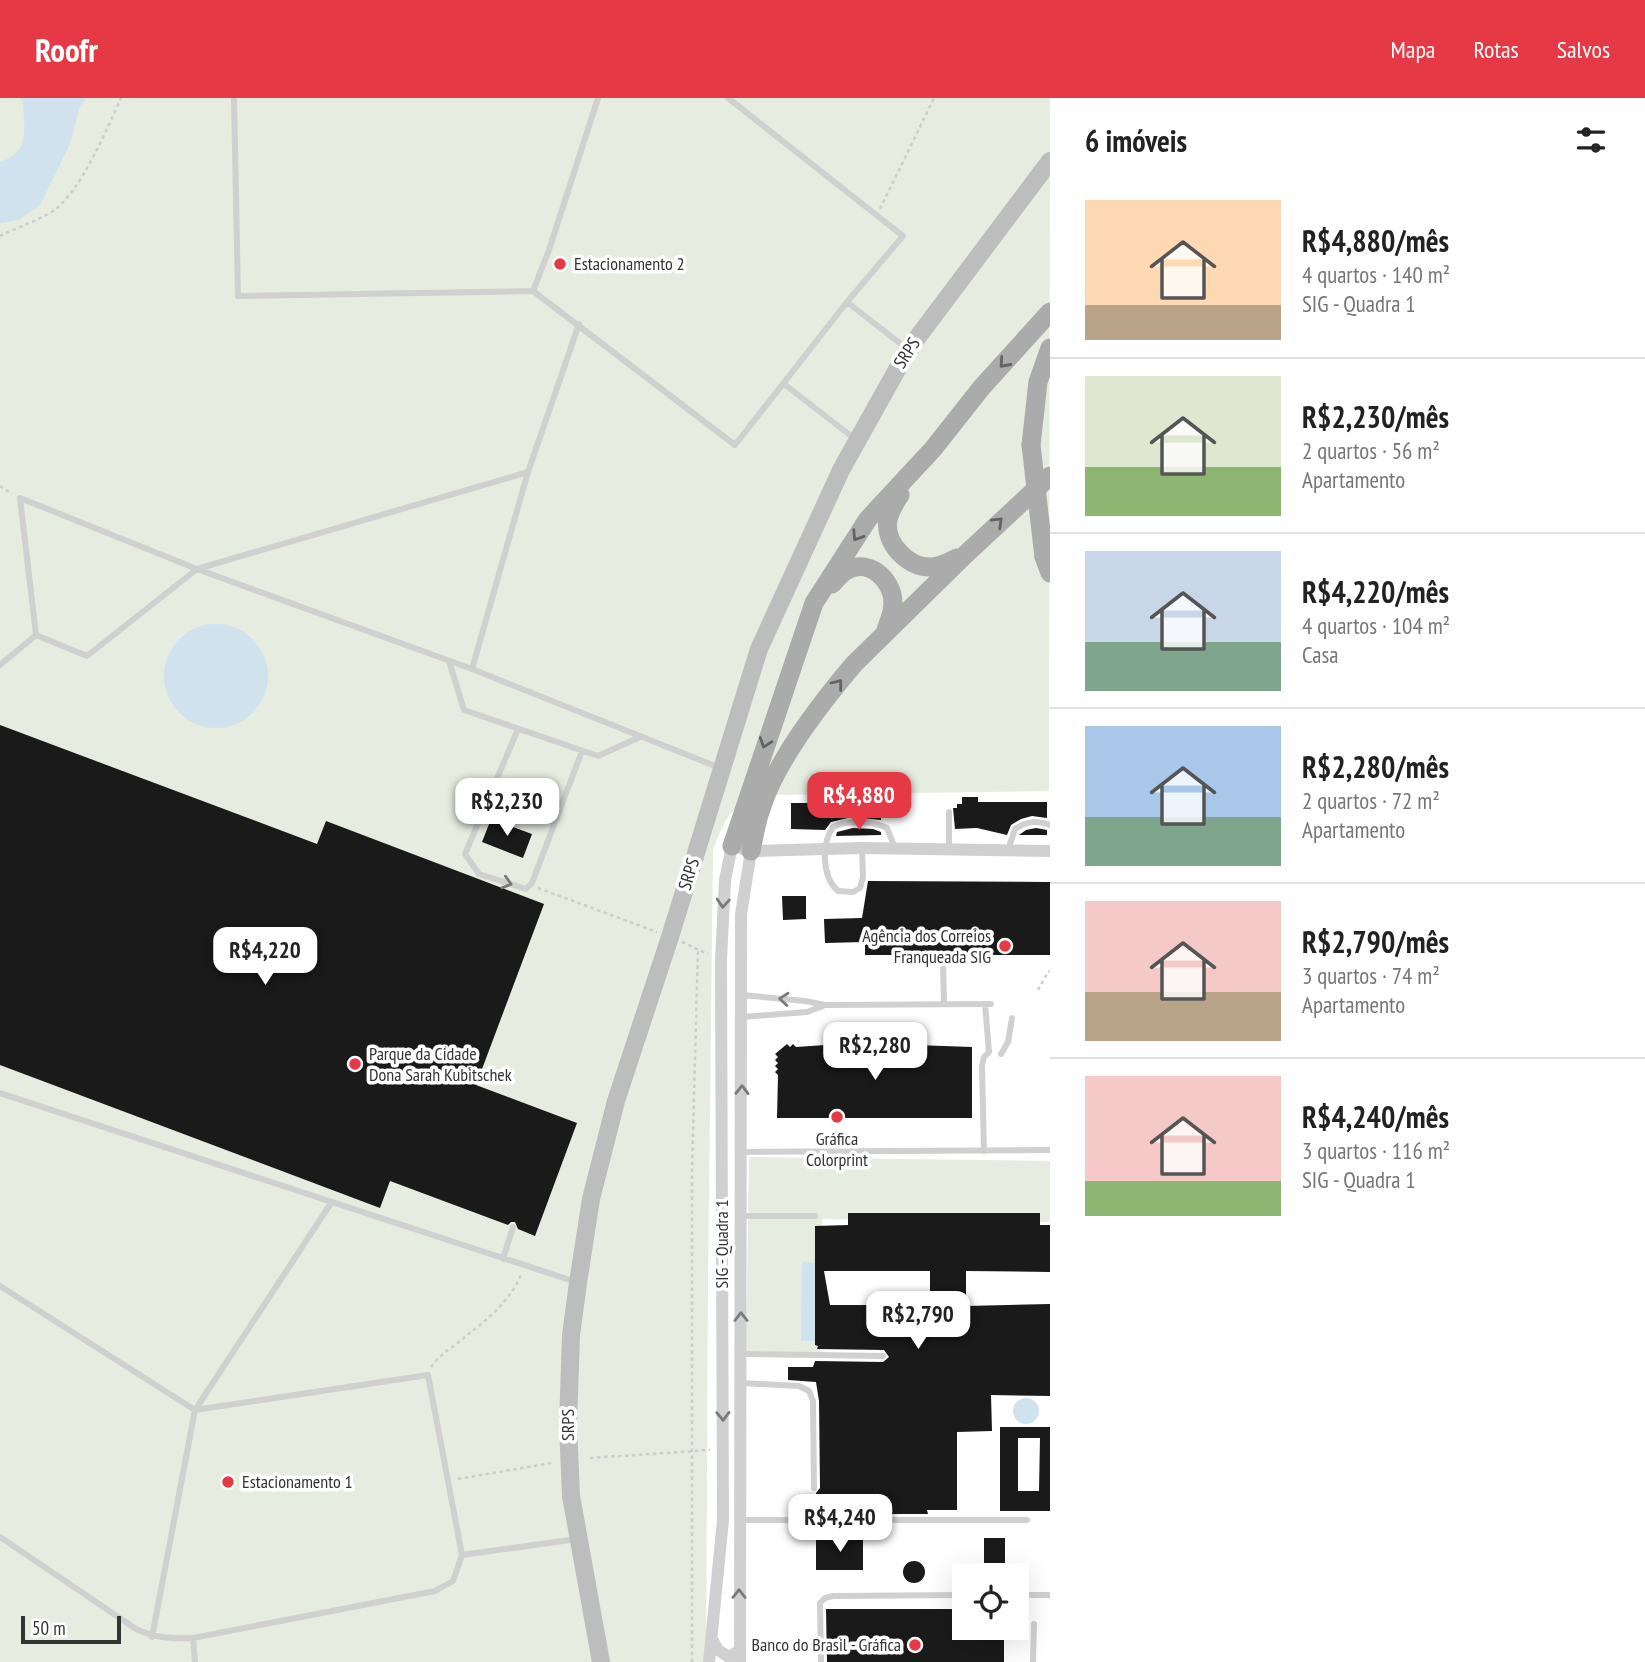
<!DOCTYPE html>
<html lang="pt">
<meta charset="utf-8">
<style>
:root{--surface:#fff;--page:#f6f6f6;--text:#222;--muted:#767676;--line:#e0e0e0;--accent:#e63946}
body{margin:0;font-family:"PT Sans Narrow",sans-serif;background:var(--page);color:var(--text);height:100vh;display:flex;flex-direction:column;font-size:26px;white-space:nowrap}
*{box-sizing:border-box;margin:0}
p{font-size:23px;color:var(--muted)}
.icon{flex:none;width:38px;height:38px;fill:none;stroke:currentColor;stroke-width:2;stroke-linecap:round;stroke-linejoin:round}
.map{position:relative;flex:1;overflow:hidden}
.side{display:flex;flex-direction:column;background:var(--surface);width:595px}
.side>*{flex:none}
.tools{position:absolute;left:952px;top:1465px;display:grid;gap:14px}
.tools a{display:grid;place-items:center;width:77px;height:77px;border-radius:0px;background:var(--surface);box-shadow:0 7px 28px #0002;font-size:35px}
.scale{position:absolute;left:21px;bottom:18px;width:100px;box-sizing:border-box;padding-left:7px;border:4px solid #333;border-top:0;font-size:19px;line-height:24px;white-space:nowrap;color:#333;-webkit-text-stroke:5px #fff;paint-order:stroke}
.price{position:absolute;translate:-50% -60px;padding:0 16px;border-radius:14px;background:#fff;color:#222;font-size:23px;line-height:46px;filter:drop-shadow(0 2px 4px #0008)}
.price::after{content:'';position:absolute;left:50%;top:42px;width:21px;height:16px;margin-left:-10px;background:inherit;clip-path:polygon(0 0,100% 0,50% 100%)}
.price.selected{background:var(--accent);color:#fff}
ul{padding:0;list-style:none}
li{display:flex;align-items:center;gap:21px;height:175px;padding:0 35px}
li+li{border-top:2px solid var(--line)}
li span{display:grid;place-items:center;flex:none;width:196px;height:140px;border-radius:0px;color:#555}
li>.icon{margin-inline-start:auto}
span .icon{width:84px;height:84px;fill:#fffc;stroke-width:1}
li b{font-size:30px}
h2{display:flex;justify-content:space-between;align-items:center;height:84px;padding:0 35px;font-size:30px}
header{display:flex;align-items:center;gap:42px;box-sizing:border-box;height:98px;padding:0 35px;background:var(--accent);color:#fff}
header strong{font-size:33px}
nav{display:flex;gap:38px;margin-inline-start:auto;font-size:24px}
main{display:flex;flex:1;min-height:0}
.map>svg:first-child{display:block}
.green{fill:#e6ecdf}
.water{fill:#cfe2ee}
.building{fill:#1a1a1a;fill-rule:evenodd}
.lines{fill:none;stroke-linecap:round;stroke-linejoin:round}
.path{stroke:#cdcdcd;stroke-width:2.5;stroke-dasharray:3.5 3.5;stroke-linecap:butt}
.lane{stroke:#d0d0d0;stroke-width:6}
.street{stroke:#d0d0d0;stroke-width:12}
.secondary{stroke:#bdbdbd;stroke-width:18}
.primary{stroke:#ababab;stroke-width:19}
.primary-bridge{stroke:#ababab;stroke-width:19}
.oneway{stroke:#636363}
.oneway2{stroke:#7a7a7a}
.poi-dot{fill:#e63946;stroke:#fff;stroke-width:2.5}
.labels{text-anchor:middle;stroke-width:7;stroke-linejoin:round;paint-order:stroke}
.poi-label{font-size:18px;fill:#333;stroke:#fff;text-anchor:start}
.street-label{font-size:18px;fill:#333;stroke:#fff}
</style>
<header>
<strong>Roofr</strong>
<nav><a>Mapa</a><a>Rotas</a><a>Salvos</a></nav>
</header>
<main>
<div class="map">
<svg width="1050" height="1564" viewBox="0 0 1050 1564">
<rect width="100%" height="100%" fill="#fff"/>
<!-- green -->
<path class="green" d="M0,0H1050L1049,693L771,697C729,709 729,712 713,752L708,1179L706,1564H0Z
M749,1059L1050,1063V1124L822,1121L820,1255L746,1254Z"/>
<!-- water -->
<path class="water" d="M20,0H86L79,10L70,46L40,107L19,122L0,125V64C31,54 24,31 23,4Z
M164 578a52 52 0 1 1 104 0a52 52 0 1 1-104 0Z
M802,1164L820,1165L819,1243H801Z
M1013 1313a13 13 0 1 1 26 0a13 13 0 1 1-26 0Z"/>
<!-- building -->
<path class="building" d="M0,627L317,746L326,723L544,806L476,987L577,1025L535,1138L518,1131L515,1124H511L508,1127L390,1083L380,1110L0,967Z
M962,699H978V704H1047V720L1032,718L1021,721L1011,727L1007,737L977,730L955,731L953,710H957V706H962Z
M791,705H881V722L852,719L831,724L825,732L791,731Z
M491,721L532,736L523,760L482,744Z
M853,730L873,731L881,734V737L836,738L837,734Z
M1036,730L1047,732V737H1019L1026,732Z
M868,783L1050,784V857H865V844L825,845L824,821L862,820Z
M782,798H806V821L783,822Z
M787,946L790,949L793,946L796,949L840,946L867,947L869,949L872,947L886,946L972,949V1020H777L778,977L775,974L778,971L775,968L778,965L775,962L778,959L775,956Z
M848,1115H1040V1127H1050V1174L966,1173V1208L1050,1206V1298L991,1297L992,1333L957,1334V1412H927L928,1416H816V1395L820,1390L819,1303L816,1284L788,1282V1269H813L815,1263L883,1264L889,1259L884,1252L817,1251L818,1248L815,1247V1128L848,1127ZM824,1173H930V1207H830Z
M1000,1329H1050V1413H1000ZM1018,1340H1040L1039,1393H1018Z
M816,1440H863V1472H816Z
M984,1440H1005V1477H984Z
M903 1474a11 11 0 1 1 22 0a11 11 0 1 1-22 0Z
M826,1511H964V1530H1004V1564H827Z"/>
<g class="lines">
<!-- path -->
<path class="path" d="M880,111L934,0
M0,138C16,130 34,124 50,115C80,97 106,32 121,0
M0,388L12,396
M538,790L657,834
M682,844L708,856
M1038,892L1048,874L1050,873
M431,1269C437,1260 446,1253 455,1247C483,1224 507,1209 522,1175
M590,1360L710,1352
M458,1381L551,1365
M692,1564V1071L698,851"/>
<!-- lane -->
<path class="lane" d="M234,0L238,198L533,193L735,347L847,204L903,138L728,0
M533,193L549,152L598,0
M847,204L906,250
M579,226L528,374L472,571L720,670
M784,286L855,341
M36,537L20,400L197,471L472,571
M36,537L87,558L197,471L528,374
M449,563L464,612L598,658L640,639
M0,567L36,537
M518,631L465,756L479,776L526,791L532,785L582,653
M949,714V751
M862,750L863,779L860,790L853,794L838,793C822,779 821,747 833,729C847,722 873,723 887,730L895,750
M1008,752L1015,731C1027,723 1037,722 1050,727
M943,864L944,906
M742,897L805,903L825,907L991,906
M742,919L807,914L823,908
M1001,956L1008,944L1012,920
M0,995L576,1184
M984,1053L982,968L984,959L989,954L985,906
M741,1054L1050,1052
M741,1118H815
M503,1161L513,1129
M0,1188L195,1312L428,1277L462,1457L453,1483L435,1493L193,1540C172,1541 155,1540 136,1531L0,1439
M741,1256L883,1258
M741,1285L799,1288L809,1293L813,1303L814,1390
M740,1422H1027
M462,1457L577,1441
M1017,1497H1050
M152,1539L195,1312L331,1105
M193,1540L195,1564
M821,1564L820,1505L825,1500L833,1498L964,1497
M1033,1564L1034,1526"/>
<!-- street -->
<path class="street" d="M712,1541L718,1552L729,1559L739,1553
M709,1564L723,1422L721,862L725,782L732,748L751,753L862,750L1050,753
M740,1564L741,816L751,753"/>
<!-- secondary -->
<path class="secondary" d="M601,1564L571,1398L568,1327L571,1237L578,1185L591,1101L616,1003L670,839L759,551L841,372L908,252L1050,63"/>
<!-- primary -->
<path class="primary" d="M1031,347L1038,284L1050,250
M900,397C895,405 890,412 888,422C884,445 908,470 931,469C940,469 949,464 957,460
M1044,459L1050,475
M832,486C836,482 840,477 844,474C867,458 893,481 893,505C893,515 889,523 886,532
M732,748L814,505L868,421L933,351L982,289L1050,214
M751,753C754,739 756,724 761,711C776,662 821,605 854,566L967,455L1050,378"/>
<!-- primary-bridge -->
<path class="primary-bridge" d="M1031,347L1044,459"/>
</g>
<!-- one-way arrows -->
<defs><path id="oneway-chevron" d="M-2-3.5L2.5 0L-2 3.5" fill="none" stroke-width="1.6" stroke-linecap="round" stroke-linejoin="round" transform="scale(1.75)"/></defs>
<g class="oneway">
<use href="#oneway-chevron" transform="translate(1004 265) rotate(132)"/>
<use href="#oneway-chevron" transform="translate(998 424) rotate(-44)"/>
<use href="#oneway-chevron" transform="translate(857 438) rotate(123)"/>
<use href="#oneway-chevron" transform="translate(838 586) rotate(-52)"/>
<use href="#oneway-chevron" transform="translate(765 645) rotate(109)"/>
</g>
<g class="oneway2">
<use href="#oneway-chevron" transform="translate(507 785) rotate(17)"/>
<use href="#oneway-chevron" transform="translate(723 805) rotate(94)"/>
<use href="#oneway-chevron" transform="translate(784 901) rotate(-175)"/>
<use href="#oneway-chevron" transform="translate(742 992) rotate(-89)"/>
<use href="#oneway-chevron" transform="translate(741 1219) rotate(-90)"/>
<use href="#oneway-chevron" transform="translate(723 1318) rotate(89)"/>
<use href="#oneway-chevron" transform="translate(739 1496) rotate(-90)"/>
</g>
<!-- markers -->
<g class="poi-dot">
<circle cx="560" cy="166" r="7"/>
<circle cx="1005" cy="848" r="7"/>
<circle cx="355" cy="966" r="7"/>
<circle cx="837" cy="1019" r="7"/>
<circle cx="228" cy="1384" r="7"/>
<circle cx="915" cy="1547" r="7"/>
</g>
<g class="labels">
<!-- poi labels -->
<g class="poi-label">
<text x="574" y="172">Estacionamento 2</text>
<text x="991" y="844" text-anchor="end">Agência dos Correios<tspan x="991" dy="21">Franqueada SIG</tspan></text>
<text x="369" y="962">Parque da Cidade<tspan x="369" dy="21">Dona Sarah Kubitschek</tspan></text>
<text x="837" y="1047" text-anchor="middle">Gráfica<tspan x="837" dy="21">Colorprint</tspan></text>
<text x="242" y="1390">Estacionamento 1</text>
<text x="901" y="1553" text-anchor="end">Banco do Brasil - Gráfica</text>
</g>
<!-- street labels -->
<g class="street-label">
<text transform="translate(907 255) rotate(-57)" y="6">SRPS</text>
<text transform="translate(689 776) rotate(-73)" y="6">SRPS</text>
<text transform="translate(722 1146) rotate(-90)" y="6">SIG - Quadra 1</text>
<text transform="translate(568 1327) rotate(-90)" y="6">SRPS</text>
</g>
</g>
</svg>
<div class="tools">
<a><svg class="icon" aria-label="locate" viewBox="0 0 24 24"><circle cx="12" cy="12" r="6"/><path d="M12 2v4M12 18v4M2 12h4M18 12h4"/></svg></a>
</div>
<div class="scale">50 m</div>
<b class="price selected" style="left:859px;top:734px">R$4,880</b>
<b class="price" style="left:507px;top:740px">R$2,230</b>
<b class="price" style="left:265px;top:889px">R$4,220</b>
<b class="price" style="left:875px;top:984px">R$2,280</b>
<b class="price" style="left:918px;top:1253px">R$2,790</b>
<b class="price" style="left:840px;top:1456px">R$4,240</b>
</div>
<section class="side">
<h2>6 imóveis<svg class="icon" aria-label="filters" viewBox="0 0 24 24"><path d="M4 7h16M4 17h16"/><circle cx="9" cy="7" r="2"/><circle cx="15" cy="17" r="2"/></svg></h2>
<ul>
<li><span style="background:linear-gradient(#ffd9b3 75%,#b9a48a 0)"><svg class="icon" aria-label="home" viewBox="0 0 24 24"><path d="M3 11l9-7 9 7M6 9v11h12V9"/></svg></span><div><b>R$4,880/mês</b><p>4 quartos · 140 m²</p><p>SIG - Quadra 1</p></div></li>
<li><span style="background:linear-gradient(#dfe7d0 65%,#8fb573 0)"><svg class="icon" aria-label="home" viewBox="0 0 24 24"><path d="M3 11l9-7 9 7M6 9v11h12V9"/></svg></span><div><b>R$2,230/mês</b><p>2 quartos · 56 m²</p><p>Apartamento</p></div></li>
<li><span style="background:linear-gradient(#c9d6e8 65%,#7fa58c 0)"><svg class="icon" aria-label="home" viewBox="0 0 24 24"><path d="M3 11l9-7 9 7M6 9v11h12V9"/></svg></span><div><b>R$4,220/mês</b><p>4 quartos · 104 m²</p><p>Casa</p></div></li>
<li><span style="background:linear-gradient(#a9c7e8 65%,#7fa58c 0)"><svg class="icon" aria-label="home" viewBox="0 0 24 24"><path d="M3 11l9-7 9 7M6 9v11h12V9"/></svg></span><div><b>R$2,280/mês</b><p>2 quartos · 72 m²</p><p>Apartamento</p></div></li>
<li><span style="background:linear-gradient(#f6c9c9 65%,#b9a48a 0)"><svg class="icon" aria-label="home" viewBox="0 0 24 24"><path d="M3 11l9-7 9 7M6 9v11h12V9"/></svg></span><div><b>R$2,790/mês</b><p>3 quartos · 74 m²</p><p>Apartamento</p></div></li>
<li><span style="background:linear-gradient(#f6c9c9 75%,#8fb573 0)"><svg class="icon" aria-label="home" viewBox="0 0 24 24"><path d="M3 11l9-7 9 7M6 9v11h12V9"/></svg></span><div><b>R$4,240/mês</b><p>3 quartos · 116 m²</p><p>SIG - Quadra 1</p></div></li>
</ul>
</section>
</main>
